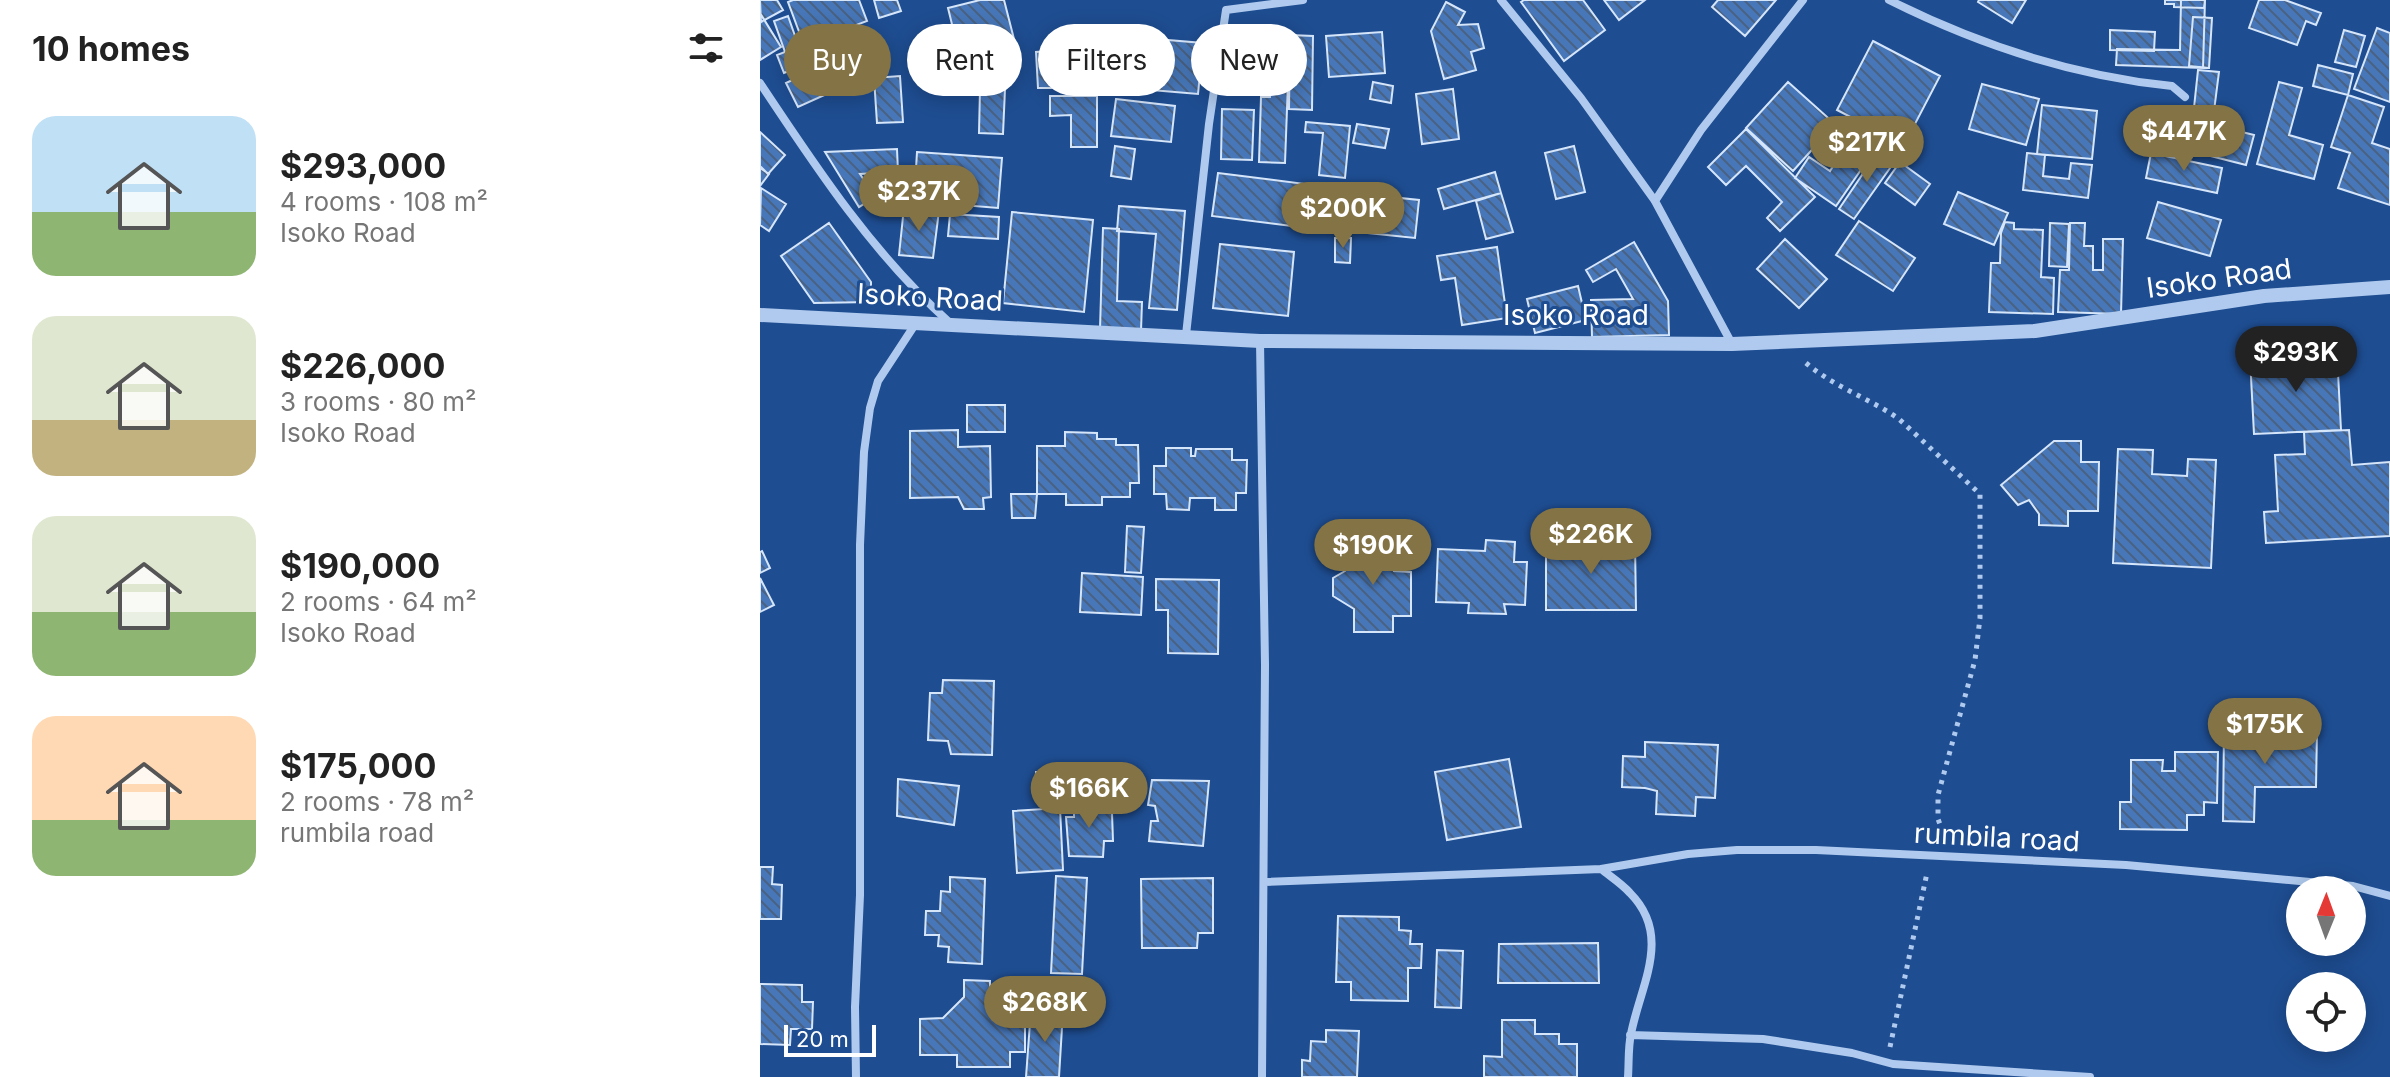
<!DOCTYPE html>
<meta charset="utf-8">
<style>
:root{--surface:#fff;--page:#f6f6f6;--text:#222;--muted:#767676;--accent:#847345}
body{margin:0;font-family:Inter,sans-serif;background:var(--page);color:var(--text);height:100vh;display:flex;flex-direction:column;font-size:30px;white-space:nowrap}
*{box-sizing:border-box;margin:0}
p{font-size:26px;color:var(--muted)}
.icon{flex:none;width:44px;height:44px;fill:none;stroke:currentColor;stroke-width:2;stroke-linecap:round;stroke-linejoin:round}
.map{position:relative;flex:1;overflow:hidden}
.side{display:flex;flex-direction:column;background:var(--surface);width:760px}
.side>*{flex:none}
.guide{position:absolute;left:24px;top:24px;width:760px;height:72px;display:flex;gap:16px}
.needle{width:52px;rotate:1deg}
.controls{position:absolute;left:1526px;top:876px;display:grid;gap:16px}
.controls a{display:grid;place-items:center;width:80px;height:80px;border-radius:50%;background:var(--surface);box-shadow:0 4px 20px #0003;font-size:40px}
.scale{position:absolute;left:24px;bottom:20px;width:92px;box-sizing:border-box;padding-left:8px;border:4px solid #fff;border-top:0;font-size:22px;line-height:28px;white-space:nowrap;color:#fff;-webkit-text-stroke:6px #1e4d91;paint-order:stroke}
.price{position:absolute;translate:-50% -68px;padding:0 18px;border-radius:28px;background:var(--accent);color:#fff;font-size:26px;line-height:52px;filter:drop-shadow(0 2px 4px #0008)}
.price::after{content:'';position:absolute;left:50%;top:48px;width:24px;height:18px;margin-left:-12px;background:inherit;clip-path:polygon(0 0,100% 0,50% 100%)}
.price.selected{background:#222;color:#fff}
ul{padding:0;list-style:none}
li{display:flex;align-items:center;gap:24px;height:200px;padding:0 32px}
li span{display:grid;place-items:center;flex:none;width:224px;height:160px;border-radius:24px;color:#555}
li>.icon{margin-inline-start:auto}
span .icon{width:96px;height:96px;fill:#fffc;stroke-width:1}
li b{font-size:34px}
h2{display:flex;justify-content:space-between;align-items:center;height:96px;padding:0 32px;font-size:34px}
.chip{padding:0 28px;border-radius:36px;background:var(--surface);box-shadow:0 4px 20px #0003;font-size:28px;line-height:72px}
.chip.selected{background:var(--accent);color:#fff}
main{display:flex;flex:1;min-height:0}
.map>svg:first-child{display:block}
.building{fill:url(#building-back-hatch);stroke:#d5e5fa;stroke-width:2}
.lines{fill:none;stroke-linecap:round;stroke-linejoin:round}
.path{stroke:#afcaee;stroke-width:5;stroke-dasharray:4 6;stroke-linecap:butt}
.minor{stroke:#afcaee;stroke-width:8}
.tertiary{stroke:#afcaee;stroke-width:14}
.labels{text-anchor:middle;stroke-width:6;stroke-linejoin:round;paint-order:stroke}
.street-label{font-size:28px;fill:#fff;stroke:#1e4d91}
</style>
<main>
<section class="side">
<h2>10 homes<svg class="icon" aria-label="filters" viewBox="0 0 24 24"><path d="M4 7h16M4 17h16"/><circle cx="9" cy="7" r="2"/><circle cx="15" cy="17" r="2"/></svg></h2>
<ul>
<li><span style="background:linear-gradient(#bfe0f5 60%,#8fb573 0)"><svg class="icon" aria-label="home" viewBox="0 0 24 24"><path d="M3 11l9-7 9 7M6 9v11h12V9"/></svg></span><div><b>$293,000</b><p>4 rooms · 108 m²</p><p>Isoko Road</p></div></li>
<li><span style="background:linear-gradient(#dfe7d0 65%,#c2b280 0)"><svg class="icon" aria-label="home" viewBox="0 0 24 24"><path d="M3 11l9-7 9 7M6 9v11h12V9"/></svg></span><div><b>$226,000</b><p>3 rooms · 80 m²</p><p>Isoko Road</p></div></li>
<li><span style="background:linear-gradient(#dfe7d0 60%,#8fb573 0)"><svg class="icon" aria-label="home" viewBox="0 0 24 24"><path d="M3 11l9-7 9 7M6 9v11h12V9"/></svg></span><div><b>$190,000</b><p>2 rooms · 64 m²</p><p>Isoko Road</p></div></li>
<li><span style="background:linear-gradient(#ffd9b3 65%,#8fb573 0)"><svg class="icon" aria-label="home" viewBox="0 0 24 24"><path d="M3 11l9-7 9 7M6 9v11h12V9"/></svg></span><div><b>$175,000</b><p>2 rooms · 78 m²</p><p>rumbila road</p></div></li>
</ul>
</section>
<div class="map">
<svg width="1630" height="1077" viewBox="0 0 1630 1077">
<defs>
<pattern id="building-back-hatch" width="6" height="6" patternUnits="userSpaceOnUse" patternTransform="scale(2)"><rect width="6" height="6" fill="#4777b9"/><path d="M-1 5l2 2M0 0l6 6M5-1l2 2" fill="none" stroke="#4a6282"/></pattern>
</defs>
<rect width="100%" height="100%" fill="#1e4d91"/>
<!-- building -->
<path class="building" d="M0,0H17L23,10L1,22Z
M33,0H99L107,21L44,45L28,2Z
M114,0H137L141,11L119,18Z
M220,0H244L254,39L199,53L188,8Z
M764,0H823L845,30L804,61L761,2Z
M844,0H885L859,20Z
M958,0H1016L985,36L952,7Z
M1219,0H1266L1252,23L1218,2Z
M1405,0H1445L1444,8L1414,7V4H1405Z
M1421,0H1445L1443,68L1356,65L1357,49L1420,50Z
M1499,0H1525L1561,13L1556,25L1546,21L1537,45L1489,28Z
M686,2L705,12L698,25L718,24L724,48L711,52L716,70L684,79L671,31Z
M0,13L21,47L0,60Z
M28,16L40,50L55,44L60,59L24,73L17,55L25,52L14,21Z
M1433,17L1452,18L1449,68L1429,66Z
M1617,28L1630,33V102L1594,89Z
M1350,30L1395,32L1394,51L1350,50Z
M1584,30L1605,36L1596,67L1575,62Z
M622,32L625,73L569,77L566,36Z
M340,33L377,38L371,92L339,84Z
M530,35L553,36L552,110L529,109Z
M384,38L443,43L438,94L380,89Z
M1113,41L1180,76L1144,145L1077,110Z
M326,48L328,88H278L276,52Z
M240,55L242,82L201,85L199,59Z
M519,58L520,73L502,74V89L472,90L471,60Z
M68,63L80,88L38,107L26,83Z
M1558,65L1593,74L1588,95L1553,86Z
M1438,70L1459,72L1453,119L1433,117Z
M140,76L143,122L117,123L114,78Z
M511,81L528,82L525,163L499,162L501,97H510Z
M613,82L633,86L631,103L610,99Z
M1028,82L1075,124L1033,171L986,128Z
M1519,82L1542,88L1529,135L1563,145L1554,179L1497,164Z
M1222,84L1279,99L1266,145L1209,129Z
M220,89H245L243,134L219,133Z
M693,89L699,139L662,144L656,94Z
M1588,95L1624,107L1612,143L1630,149V205L1578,188L1590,153L1571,147Z
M290,96H337V147H311V115L290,116Z
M356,99L415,106L411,142L351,136Z
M1282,105L1337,111L1332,159L1277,154Z
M462,109L494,110L492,160L461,159Z
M1430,119L1494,135L1486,165L1423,149Z
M546,122L590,126L585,178L559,175L563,133L545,132Z
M597,124L629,129L625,148L593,143Z
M1082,125L1116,148L1076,206L1035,178L1049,157L1070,171L1084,149L1071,141Z
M986,129L1055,197L1020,231L1007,218L1022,202L986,166L966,185L948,167Z
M0,132L25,155L8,174L0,166Z
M355,146L375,149L371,179L351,176Z
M814,146L825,192L796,199L785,153Z
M137,149L138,172L100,174L115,197L99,207L65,152Z
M1119,150L1135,161L1094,219L1079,209Z
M157,152L242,158L238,208L154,201Z
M1267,153L1285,155L1283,176L1309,179L1311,163L1332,165L1328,198L1263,190Z
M1391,153L1462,168L1457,193L1386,178Z
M1140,162L1170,184L1155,205L1125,183Z
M0,168L9,174L0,186Z
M735,172L741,193L684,209L678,189Z
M458,173L576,188L571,231L452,216Z
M1,188L26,204L9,231L0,225Z
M583,192L659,200L655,238L579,230Z
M1198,192L1248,213L1234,245L1184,224Z
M741,193L753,232L726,239L716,201Z
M1398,202L1461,220L1450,256L1387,238Z
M359,206L425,211L417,310L389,308L396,234L357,231Z
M144,207L179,211L173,258L139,255Z
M252,212L333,220L324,312L243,303Z
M190,214L239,217L238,239L188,236Z
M1099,221L1155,258L1133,291L1076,255Z
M1245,222L1254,223V229L1283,230L1281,277L1294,278L1293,314L1229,312L1231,263H1240L1241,233Z
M69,223L111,282V302L54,303L21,256Z
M1290,223L1309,224L1307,267L1289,266Z
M1310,223H1325L1324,246H1333V270H1343V239H1363L1361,314L1298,312L1300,270H1309Z
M343,228L359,229L357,301L382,302L381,331L340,329Z
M575,238H591L590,263L575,262Z
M1025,239L1067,279L1039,308L997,269Z
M874,242L908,301L909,335L832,337L831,300L873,299L856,269L833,282L826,270Z
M460,244L534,252L528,316L453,308Z
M737,247L747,318L702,325L695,278L681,280L677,256Z
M818,286L826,320L775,333L767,299Z
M1577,354L1581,430L1494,434L1490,358Z
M207,405H245V432H207Z
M198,430V447L230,446L231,497L223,498L224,509H204L198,497L150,498V431Z
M1589,430L1592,465L1630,462V536L1506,543L1504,512L1518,511L1515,455L1545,454L1544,432Z
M305,432L337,433V439H356V445H378L379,483H370V497H342V505H306V494H277V446H305Z
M1294,441H1321V462H1339L1338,511H1308V526L1279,525V514L1269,500L1258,505L1241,485Z
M406,448H431V456H435L436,449H472V460H487L486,493H476V510H455V498H430L429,510L407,509L406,494H394V466H406Z
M1358,449L1393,450L1392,474L1427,476L1428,459L1456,460L1451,568L1353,563Z
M251,494H277L275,518H252Z
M367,526L384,527L381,573L365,572Z
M726,540L755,542L754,562H767L765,605L744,604L746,614L708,613L709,603L676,602L678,549L725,551Z
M786,542H875L876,610H786Z
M585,544L634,545V571L651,572V616H633V632H594V609L573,596V578L585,571Z
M2,551L10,568L0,573V552Z
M322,573L383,577L381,615L320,612Z
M0,578L14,605L0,612Z
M396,579L459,580L458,654L408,653V610H396Z
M183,680L234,681L232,755L191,754L188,741L168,740L170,693H182Z
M1464,729L1557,730L1556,787H1495L1494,822L1463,821Z
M885,742L958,745L955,798L936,797L935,816L896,814L897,791L885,788L862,787L863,756L885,757Z
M1415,752H1458L1457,803L1444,802V815H1427V830L1360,829V802H1371V760H1403L1402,771H1415Z
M749,759L761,827L687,840L675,772Z
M276,772L305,773L304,794H275Z
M138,779L199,786L194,825L137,816Z
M392,780L449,781L443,846L389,841L391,821H398L395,806L388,805Z
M314,803H342L343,813H352L353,841H344L343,857L309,856L306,817H314Z
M300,808L303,870L257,873L253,811Z
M0,867H13L12,884L22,885L21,919H0Z
M296,876L327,878L322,974L291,973Z
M190,877L225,879L222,964L188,962L189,947L178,946L179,935H165L166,911H180L181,891L190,892Z
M453,878V933H438L437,948H382L381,879Z
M578,916L639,917V930L651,931L650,944H662L661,968H648V1001L591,1000V982H576Z
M838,943L839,983H738L739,944Z
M677,950L703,951L701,1008L675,1007Z
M204,980L230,981V995H254V1014L245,1013V1018L265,1019V1052H250V1067H197V1055H160V1019L183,1018L204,997Z
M0,984L42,985V1002H53L52,1029H31L30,1045L0,1044Z
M271,1009L303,1011L299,1077H266Z
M742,1020H775V1034H799V1044H817V1077H724V1056L742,1057Z
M566,1030L599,1031L597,1077H542V1060L550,1061L551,1041L566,1042Z"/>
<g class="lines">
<!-- path -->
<path class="path" d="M1046,363C1074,387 1109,398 1139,419L1220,494V618L1215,660L1178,795V819L1185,837
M1130,1047L1167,873"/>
<!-- minor -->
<path class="minor" d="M741,0L821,98L895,201L972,344
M1129,0C1217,44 1313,76 1412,86L1425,97
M0,83C57,169 113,254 190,323
M895,201L941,130L1043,0
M426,335L449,124L466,10L543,0
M500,341L505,665L502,1077
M841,869L928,854L977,850H1056L1366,865L1593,886L1630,896
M505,882L841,869C851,877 862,884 870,893C913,936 880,986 871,1034C868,1047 869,1063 868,1077
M870,1035L1003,1039L1092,1053L1133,1064L1330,1077
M96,1077L95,1007L100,895V545L104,452L110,408L118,381L156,323"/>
<!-- tertiary -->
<path class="tertiary" d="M0,315L500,341L972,344L1275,331L1504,296L1630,287"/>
</g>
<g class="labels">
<!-- street labels -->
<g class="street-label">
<text transform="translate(1459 278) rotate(-8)" y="10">Isoko Road</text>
<text transform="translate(170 297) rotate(3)" y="10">Isoko Road</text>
<text x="816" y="325">Isoko Road</text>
<text transform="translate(1237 837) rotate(3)" y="10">rumbila road</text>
</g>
</g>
</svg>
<div class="controls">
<a><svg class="needle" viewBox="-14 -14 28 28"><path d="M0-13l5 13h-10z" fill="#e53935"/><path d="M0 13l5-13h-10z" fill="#767676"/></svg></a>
<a><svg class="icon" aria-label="locate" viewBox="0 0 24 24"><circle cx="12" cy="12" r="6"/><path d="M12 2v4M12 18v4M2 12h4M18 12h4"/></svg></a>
</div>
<div class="scale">20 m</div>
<b class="price" style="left:1424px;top:173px">$447K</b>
<b class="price" style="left:1107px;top:184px">$217K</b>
<b class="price" style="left:159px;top:233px">$237K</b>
<b class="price" style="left:583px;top:250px">$200K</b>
<b class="price selected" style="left:1536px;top:394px">$293K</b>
<b class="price" style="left:831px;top:576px">$226K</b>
<b class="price" style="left:613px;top:587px">$190K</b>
<b class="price" style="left:1505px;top:766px">$175K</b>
<b class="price" style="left:329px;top:830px">$166K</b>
<b class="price" style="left:285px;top:1044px">$268K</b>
<div class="guide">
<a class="chip selected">Buy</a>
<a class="chip">Rent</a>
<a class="chip">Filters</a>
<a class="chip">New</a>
</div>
</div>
</main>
